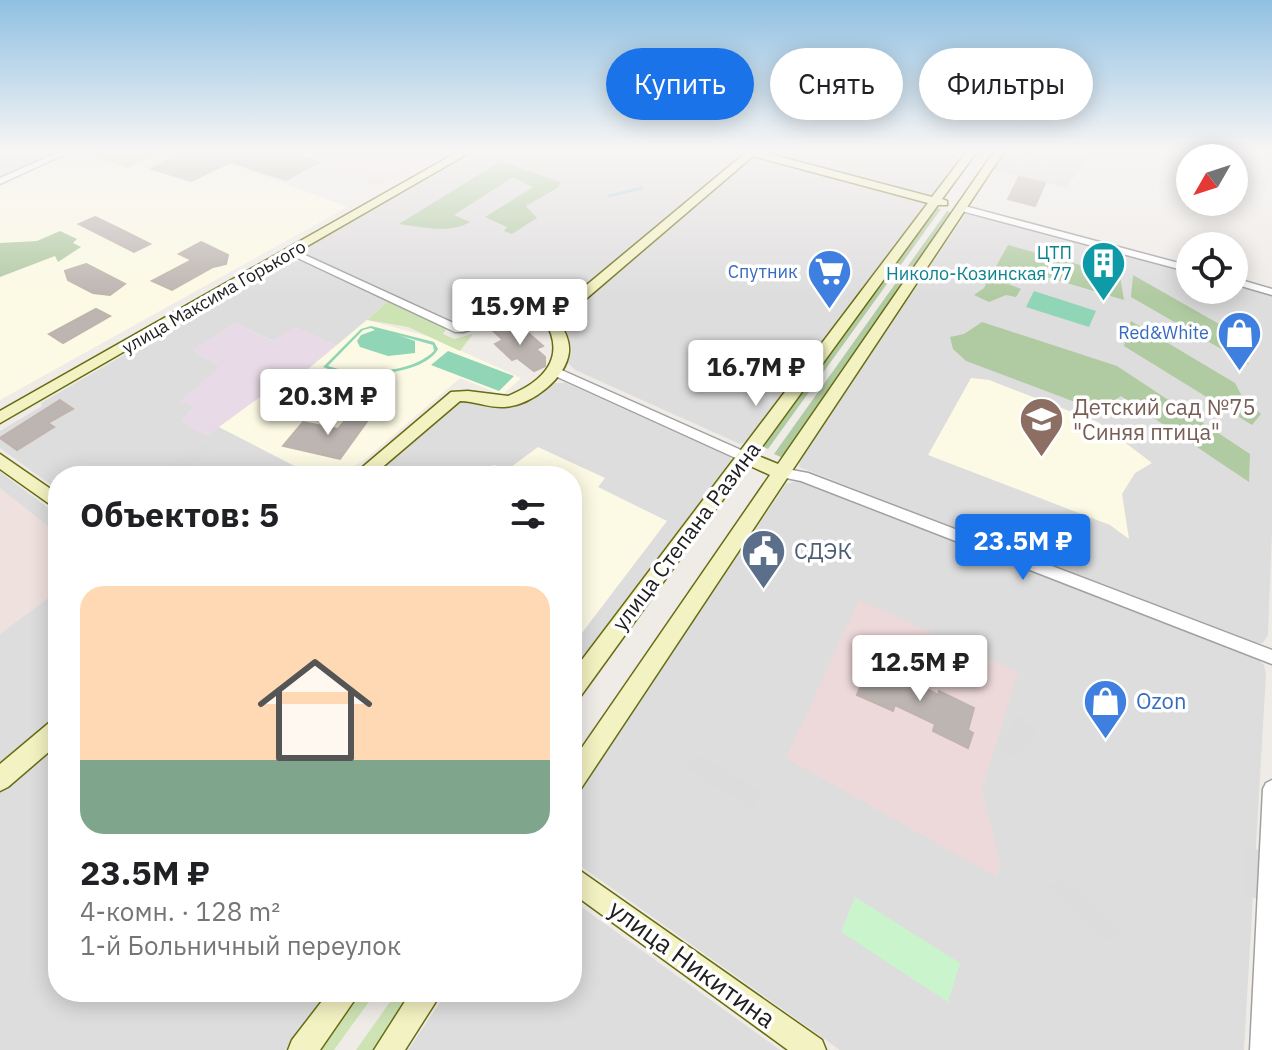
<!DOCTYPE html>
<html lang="ru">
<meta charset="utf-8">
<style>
:root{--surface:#fff;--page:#f6f6f6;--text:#202124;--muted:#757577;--accent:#1a73e8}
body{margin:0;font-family:"IBM Plex Sans",sans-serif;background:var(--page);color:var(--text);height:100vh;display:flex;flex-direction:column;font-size:30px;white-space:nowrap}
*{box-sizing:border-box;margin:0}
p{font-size:26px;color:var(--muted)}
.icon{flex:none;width:44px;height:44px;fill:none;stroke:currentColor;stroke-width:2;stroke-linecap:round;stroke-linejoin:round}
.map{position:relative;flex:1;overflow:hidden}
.drawer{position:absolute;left:48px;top:466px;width:534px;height:536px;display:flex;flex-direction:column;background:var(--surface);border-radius:32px;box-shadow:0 4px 20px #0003}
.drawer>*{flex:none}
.guide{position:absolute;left:606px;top:48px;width:546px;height:72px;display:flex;gap:16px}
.needle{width:52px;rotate:231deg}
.controls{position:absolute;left:1176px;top:144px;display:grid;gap:16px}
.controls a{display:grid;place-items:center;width:72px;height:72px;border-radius:50%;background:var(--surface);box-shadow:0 4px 20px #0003;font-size:40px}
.price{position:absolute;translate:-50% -68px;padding:0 18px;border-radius:8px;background:#fff;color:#222;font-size:26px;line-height:52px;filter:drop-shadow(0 2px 4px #0008)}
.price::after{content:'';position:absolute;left:50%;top:48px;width:24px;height:18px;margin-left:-12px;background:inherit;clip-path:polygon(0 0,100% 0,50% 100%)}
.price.on{background:var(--accent);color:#fff}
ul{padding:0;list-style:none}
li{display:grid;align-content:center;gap:16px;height:424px;padding:0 32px}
li span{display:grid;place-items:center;height:248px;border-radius:24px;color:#555}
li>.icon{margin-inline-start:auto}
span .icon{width:144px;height:144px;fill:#fffc;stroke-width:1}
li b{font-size:34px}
h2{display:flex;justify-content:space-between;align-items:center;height:96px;padding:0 32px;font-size:34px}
.pill{padding:0 28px;border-radius:36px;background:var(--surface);box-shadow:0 4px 20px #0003;font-size:28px;line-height:72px}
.pill.on{background:var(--accent);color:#fff}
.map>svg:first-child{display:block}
.residential{fill:#dedddd}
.commercial{fill:#eed9da}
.industrial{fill:#e8dae6}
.education{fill:#fcfae4}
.military{fill:#efe1dd}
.construction{fill:#c3c2b4}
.grass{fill:#cee3b4}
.forest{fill:#b0caa1}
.park{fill:#caf4cb}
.pitch{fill:#8fd5b6;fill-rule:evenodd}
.parking{fill:#dcdcdc}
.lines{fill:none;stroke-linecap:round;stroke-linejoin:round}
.stream{stroke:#add1d8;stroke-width:3}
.building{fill:#bcb5b1;stroke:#bfb3ac;stroke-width:2}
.street-casing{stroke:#a1a1a1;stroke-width:3}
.secondary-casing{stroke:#686c12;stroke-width:3}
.street{fill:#fff;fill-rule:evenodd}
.secondary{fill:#f3f2c2;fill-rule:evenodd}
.labels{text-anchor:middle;stroke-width:7;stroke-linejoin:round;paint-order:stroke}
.far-culture-label{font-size:18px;fill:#0d838f;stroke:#fff;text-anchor:end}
.far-shop-label{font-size:18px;fill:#366cbe;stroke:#fff;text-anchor:end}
.far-street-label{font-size:18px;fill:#202020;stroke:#fff}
.education-label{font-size:22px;fill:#785e54;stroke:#fff;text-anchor:start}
.street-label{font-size:22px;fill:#202020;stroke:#fff}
.service-label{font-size:22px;fill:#4e5e75;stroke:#fff;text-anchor:start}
.shop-label{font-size:22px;fill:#366cbe;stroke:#fff;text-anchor:start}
.near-street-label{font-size:26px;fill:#202020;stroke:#fff}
</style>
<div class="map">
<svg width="1272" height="1050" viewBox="0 0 1272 1050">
<rect width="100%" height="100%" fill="#efece8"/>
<!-- residential -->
<path class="residential" d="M0,150H66L0,178Z
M473,150H737L744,155L549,316L499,313L459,324L302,254V249Z
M763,150H966L933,194L927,195Z
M1003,153L1079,170L1066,188L992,170Z
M757,156L924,201L926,205L748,441L740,444L575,370L568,363L572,351L561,321L751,158Z
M967,212L1190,271V290H1234V284L1272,294V532L1268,635L1263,643L1253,644L799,467L800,459Z
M300,261L388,301L337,346L295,327L273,341L236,323L193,350L220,367L181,401L194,407L182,421L207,435L219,427L314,476H58V490L0,448V431L42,406L41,403L285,262Z
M552,383H566L730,457L733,464L572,674V476H370L455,404L465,400L496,408L520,404Z
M0,472L58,515V719L0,767Z
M796,481H803L1256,658L1264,665L1266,674L1244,1050H840L572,860V802L786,484Z
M58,742V992H329L285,1050H0V791Z
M572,900L780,1050H408L447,992H572Z"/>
<!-- commercial -->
<path class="commercial" d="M859,600L1018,672L982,790L1000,864L997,877L786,758Z"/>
<!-- industrial -->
<path class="industrial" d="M236,323L272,341L295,327L337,346L302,375L286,378L207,436L181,422L194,407L180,401L220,367L193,350Z"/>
<!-- education -->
<path class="education" d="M74,150H179L144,167L191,182L231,163L347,207L0,400V182Z
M367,320L430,337L521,378L502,395L460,378L363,461L337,476H314L219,427L286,378L302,374Z
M971,378L989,380L1098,422L1152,463L1135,473L1122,494L1129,539L1110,525L928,455Z
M538,447L605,478L598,487L667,521L572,646V476H476L494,465L507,470Z"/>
<!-- military -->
<path class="military" d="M292,150H446L378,187L364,182L370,177Z
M0,488L58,534V591L0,634Z"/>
<!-- construction -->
<path class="construction" d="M187,150H290L321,162L286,181L231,163L191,182L149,169Z"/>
<!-- grass -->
<path class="grass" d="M91,150H145L156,154L127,168L84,153Z
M388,301L447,328L443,334L454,339L473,334L460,351L408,327L367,320Z
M362,992H376L334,1050H319Z
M397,992H415L374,1050H356Z"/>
<!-- forest -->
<path class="forest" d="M501,161L560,182L559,187L526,206L537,218L512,234L504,231L507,227L485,217L533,187L513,177L454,215L470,222C450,234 421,227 399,224Z
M934,208L941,209L768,449L759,445Z
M947,211L952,213L783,458L774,454Z
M60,231L77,239L73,243L81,247L58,262L55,256L0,277V243L37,241Z
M1008,245L1120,276L1124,300L1020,269L1008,284L1021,289L1016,297L1006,295L989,302L974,295L984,288Z
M1133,275L1235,333L1249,365L1131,297Z
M1131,321L1235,383L1243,398L1261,414L1252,425L1124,346Z
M982,322L1117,366L1250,454L1249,482L1121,396L1099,411L966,361L953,349L950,337L964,334Z"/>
<!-- park -->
<path class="park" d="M855,897L960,963L948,1002L841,932Z"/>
<!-- pitch -->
<path class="pitch" d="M1034,291L1096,311L1089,327L1026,307Z
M371,326L434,342L438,349C423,377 350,379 323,367L361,329ZM371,328L375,330L361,335L357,341L360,347L388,356L415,353V341L398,335L433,345L434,351C411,374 357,376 328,366L363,330Z
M448,351L514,376L499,391L431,365Z"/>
<!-- parking -->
<path class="parking" d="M1017,150H1047L1086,158L1079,170L1013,155Z
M203,442L214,449L174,476L155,474Z
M1020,716L1038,732L1014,759L997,743Z
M697,753L762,792L753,809L687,769Z
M1245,844L1260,851L1258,900L1243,892Z
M1065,880L1122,935L1104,940L1047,885Z"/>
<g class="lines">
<!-- stream -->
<path class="stream" d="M609,196L642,188"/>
</g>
<!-- building -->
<path class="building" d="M1019,177L1045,183L1035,206L1008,199Z
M95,217L122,230L150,244L134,252L79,224Z
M201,242L228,255L226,264L213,267L172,290L152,281L192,260L179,254Z
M86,264L92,267L125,284L110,295L93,293L68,280L65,271Z
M96,309L110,316L63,343L49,334Z
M507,326L519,333L526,331L543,346L536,349L545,357V366L534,371L517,358L512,360L495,344L503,340L490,328Z
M60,400L73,409L48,423L54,427L17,450L0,438Z
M352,412L371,416L340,459L283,446L303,422L338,429Z
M876,662L938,695L939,691L974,708L968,730L973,733L968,748L933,731L935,724L895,705L893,711L857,695L863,680L868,683Z"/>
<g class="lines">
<defs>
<path id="street" d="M63,150H74L0,184V178Z
M961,205L1190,266V272L958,210L957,208Z
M292,249L460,326L504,313L552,318L557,321L552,324L505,319L463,332H455L289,254L287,252Z
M1234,278L1272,289V295L1234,284Z
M557,368L750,454L751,457L750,460H740L553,375L551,372Z
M781,468L808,473L1272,650V664L801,481L776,476L774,473L776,470Z
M1272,780V1050H1250L1263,789L1266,783Z"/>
<path id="secondary" d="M461,150H474L0,423V411Z
M736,150H754L932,197L968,150H978L942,199L947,201V205H938L756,455L778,464L995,150H1005L580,790L572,794V762L770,475L748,465L580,697L572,700V673L928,203L753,156L559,322C565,331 570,341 569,352C566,379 530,406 504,407C489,408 475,401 460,401L372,476H352L451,392L468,391L508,396C543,382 567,358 545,321L547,318L744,154Z
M0,454L58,494V510L0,469Z
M58,719V744L8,787L0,791V764L50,722Z
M572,865L822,1040L826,1050H788L572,893Z
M329,992H360L320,1050H288L292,1040Z
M411,992H442L405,1050H374Z"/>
</defs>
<!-- street casing -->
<use href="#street" class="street-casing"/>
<!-- secondary casing -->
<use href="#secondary" class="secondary-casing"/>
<!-- street -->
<use href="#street" class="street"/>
<!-- secondary -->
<use href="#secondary" class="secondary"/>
</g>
<!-- sky -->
<linearGradient id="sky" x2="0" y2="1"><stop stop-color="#90c0e2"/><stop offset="0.51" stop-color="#f8f6f5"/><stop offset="1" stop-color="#f8f6f5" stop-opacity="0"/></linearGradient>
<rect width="1272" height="297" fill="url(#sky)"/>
<!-- icons -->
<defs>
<symbol id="building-pin" viewBox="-11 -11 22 30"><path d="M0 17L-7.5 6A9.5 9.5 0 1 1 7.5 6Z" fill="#0f9aa8" stroke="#fff"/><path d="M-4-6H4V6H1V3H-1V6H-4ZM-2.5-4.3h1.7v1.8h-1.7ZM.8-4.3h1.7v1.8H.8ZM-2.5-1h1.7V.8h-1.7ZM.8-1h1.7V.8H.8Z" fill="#fff"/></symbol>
<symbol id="supermarket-pin" viewBox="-11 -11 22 30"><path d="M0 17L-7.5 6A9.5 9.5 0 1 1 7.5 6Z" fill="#3f7fe0" stroke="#fff"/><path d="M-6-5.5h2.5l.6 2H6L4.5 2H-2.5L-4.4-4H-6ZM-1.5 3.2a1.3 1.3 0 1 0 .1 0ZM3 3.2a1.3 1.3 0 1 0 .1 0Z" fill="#fff"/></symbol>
<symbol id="shop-pin" viewBox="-11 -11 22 30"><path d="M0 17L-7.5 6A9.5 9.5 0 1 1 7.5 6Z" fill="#3f7fe0" stroke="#fff"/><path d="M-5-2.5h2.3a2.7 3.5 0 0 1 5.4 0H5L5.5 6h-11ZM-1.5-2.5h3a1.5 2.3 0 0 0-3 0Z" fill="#fff"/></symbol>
<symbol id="school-pin" viewBox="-11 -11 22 30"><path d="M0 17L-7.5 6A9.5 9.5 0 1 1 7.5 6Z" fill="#8d6e63" stroke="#fff"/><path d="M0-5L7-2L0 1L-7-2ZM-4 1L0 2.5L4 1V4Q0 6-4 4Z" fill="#fff"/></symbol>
<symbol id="civic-pin" viewBox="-11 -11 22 30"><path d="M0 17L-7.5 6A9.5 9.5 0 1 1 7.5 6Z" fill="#5c6f8a" stroke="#fff"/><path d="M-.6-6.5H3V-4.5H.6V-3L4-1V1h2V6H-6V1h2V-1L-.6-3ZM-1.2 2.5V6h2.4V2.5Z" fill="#fff"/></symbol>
</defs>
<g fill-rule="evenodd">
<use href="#building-pin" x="1078" y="238" width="51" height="69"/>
<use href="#supermarket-pin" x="804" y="246" width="51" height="69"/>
<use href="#shop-pin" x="1214" y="308" width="51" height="69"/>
<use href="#school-pin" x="1016" y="394" width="51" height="69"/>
<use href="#civic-pin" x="738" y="526" width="51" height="69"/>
<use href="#shop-pin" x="1080" y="676" width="51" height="69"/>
</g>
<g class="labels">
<!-- far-culture labels -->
<g class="far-culture-label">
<text x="1072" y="259">ЦТП<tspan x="1072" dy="21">Николо-Козинская 77</tspan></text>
</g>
<!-- far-shop labels -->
<g class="far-shop-label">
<text x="798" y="278">Спутник</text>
<text x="1209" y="339">Red&amp;White</text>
</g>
<!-- far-street labels -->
<g class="far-street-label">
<text transform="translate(214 297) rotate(-30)" y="6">улица Максима Горького</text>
</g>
<!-- education labels -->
<g class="education-label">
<text x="1073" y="415">Детский сад №75<tspan x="1073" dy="25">"Синяя птица"</tspan></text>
</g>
<!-- street labels -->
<g class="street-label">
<text transform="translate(686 536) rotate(-53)" y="8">улица Степана Разина</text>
</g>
<!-- service labels -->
<g class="service-label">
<text x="794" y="559">СДЭК</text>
</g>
<!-- shop labels -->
<g class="shop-label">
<text x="1136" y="709">Ozon</text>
</g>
<!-- near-street labels -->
<g class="near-street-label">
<text transform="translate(692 964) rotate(36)" y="9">улица Никитина</text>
</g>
</g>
</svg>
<div class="controls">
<a><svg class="needle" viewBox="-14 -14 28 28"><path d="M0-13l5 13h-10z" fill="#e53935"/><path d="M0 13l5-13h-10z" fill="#757577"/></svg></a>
<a><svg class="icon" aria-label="locate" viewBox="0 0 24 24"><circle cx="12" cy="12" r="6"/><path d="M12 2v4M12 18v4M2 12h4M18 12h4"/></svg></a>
</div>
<b class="price" style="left:520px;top:347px">15.9M ₽</b>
<b class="price" style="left:756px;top:408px">16.7M ₽</b>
<b class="price" style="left:328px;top:437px">20.3M ₽</b>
<b class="price on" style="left:1023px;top:582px">23.5M ₽</b>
<b class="price" style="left:920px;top:703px">12.5M ₽</b>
<div class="guide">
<a class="pill on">Купить</a>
<a class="pill">Снять</a>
<a class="pill">Фильтры</a>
</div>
<section class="drawer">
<h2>Объектов: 5<svg class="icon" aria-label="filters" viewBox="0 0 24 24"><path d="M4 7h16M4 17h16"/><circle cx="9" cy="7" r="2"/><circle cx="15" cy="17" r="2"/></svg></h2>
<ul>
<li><span style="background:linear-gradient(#ffd9b3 70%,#7fa58c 0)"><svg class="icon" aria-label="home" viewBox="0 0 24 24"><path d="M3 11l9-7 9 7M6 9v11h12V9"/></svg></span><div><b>23.5M ₽</b><p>4-комн. · 128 m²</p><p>1-й Больничный переулок</p></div></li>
</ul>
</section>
</div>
